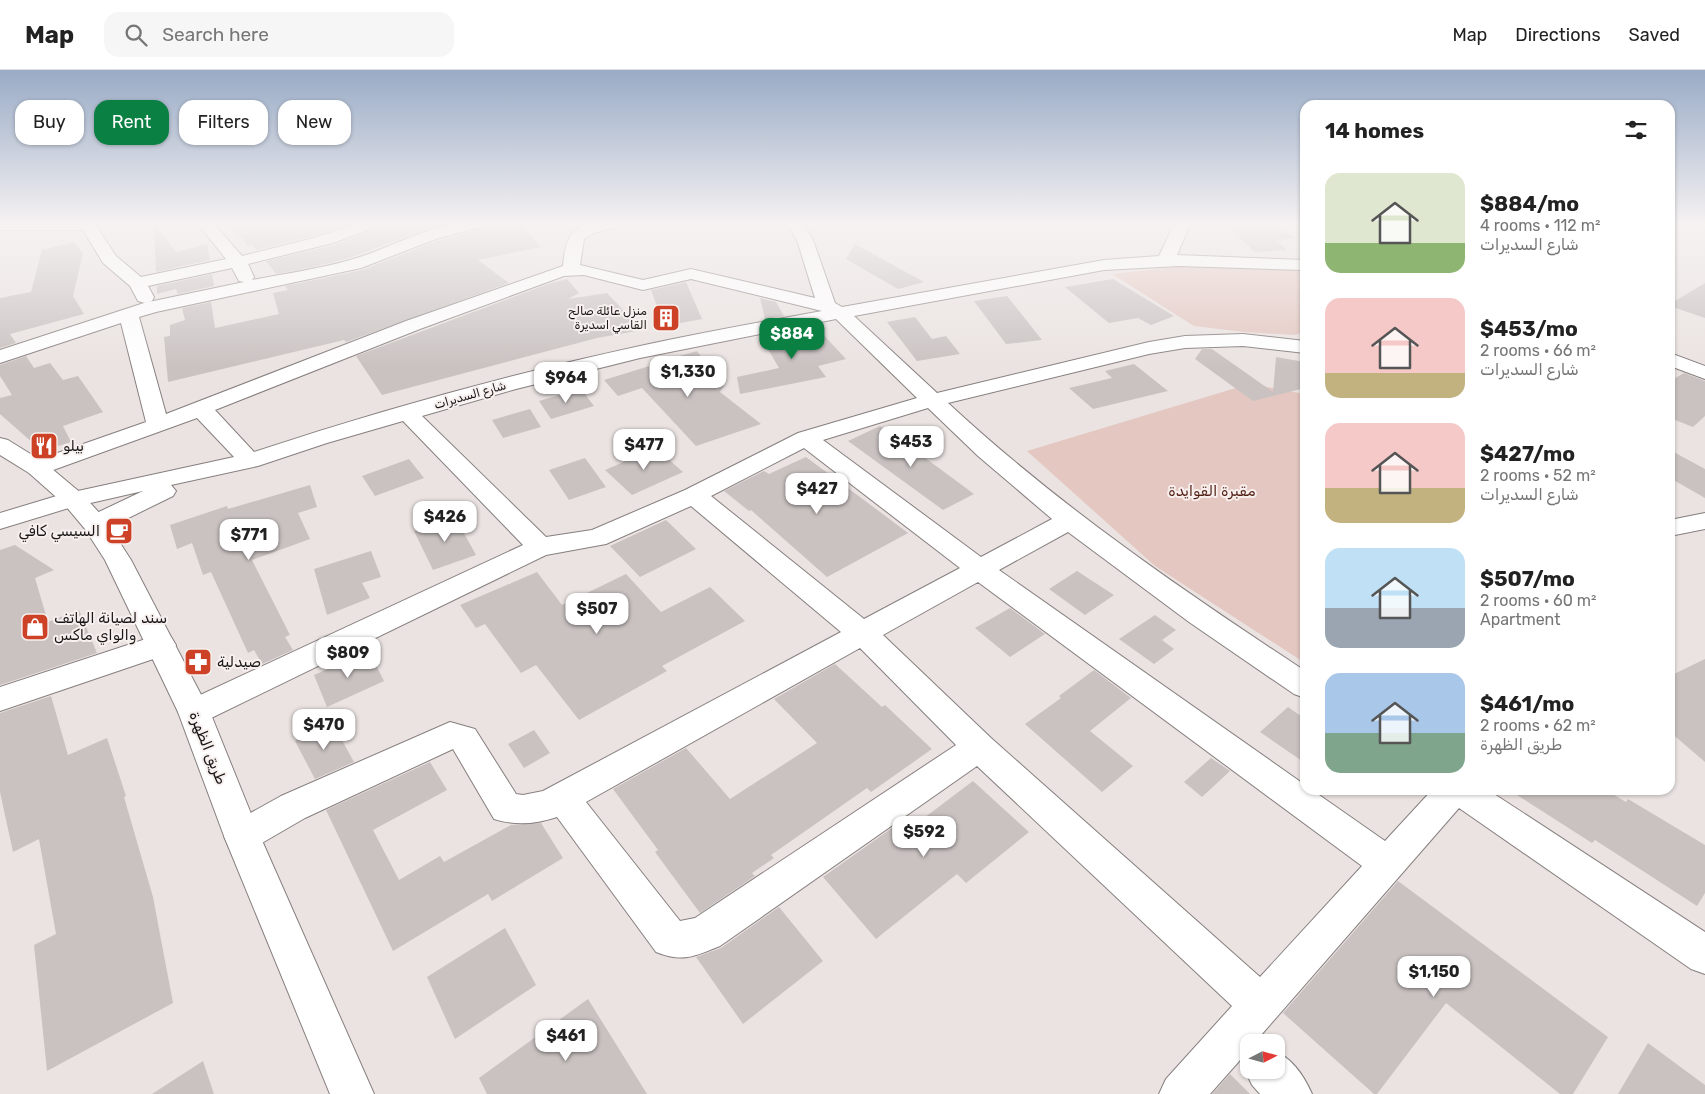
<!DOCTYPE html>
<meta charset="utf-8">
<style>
:root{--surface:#fff;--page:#f6f6f6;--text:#222;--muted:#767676;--line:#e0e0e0;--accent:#0b8043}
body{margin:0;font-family:Rubik,Vazirmatn,sans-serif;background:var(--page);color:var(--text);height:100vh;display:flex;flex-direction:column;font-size:19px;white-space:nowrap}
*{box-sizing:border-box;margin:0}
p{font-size:16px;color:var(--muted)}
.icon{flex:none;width:28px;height:28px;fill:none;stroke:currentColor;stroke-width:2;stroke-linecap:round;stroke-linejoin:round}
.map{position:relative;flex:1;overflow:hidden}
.drawer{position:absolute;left:1300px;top:30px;width:375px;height:695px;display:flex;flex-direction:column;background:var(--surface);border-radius:15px;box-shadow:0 1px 4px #0004}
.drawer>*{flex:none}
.top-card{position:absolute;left:15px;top:30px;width:475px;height:45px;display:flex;gap:10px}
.needle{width:32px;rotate:84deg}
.fabs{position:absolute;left:1240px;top:964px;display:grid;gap:10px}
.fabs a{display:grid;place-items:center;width:45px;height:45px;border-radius:10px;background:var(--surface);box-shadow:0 1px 4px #0004;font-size:25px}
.price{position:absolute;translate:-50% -42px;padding:0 11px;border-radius:10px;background:#fff;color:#222;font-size:16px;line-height:32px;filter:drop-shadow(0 1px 2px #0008)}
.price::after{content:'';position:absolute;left:50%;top:30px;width:15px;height:11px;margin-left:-8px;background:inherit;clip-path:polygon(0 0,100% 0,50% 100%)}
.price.current{background:var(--accent);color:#fff}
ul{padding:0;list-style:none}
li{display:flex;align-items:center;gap:15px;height:125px;padding:0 25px}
li span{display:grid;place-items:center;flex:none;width:140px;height:100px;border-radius:15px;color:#555}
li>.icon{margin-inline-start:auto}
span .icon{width:60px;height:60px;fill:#fffc;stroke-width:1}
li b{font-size:21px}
h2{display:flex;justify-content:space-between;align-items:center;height:60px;padding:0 25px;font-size:21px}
.tag{padding:0 18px;border-radius:15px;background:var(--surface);box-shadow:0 1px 4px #0004;font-size:18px;line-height:45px}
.tag.current{background:var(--accent);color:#fff}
header{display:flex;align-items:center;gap:30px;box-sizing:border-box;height:70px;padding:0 25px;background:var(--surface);border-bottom:1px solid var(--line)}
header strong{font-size:24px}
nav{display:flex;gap:28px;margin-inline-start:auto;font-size:18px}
.search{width:350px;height:45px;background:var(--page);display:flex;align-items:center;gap:12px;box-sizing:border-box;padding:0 18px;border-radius:15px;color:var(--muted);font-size:19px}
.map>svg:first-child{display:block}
.green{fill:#e3c7c0}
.building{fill:#c9c2c1}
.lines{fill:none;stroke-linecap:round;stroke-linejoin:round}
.street-casing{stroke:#867f7e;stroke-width:2}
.secondary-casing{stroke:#867f7e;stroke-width:2}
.primary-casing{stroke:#867f7e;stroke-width:2}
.street{fill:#fff;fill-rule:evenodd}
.secondary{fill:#fff;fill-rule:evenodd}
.primary{fill:#fff;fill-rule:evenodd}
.labels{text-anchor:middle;stroke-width:4;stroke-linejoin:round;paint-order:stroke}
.far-poi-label{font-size:12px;fill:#191716;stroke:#f7f0ee;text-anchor:end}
.far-street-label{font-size:12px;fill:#191716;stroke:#f7f0ee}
.poi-label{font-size:15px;fill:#191716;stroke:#f7f0ee;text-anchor:start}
.park-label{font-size:15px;fill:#521f15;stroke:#f7f0ee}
.street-label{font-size:15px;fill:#191716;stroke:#f7f0ee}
</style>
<header>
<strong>Map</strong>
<div class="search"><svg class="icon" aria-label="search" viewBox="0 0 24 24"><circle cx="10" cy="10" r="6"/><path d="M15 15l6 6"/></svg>Search here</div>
<nav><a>Map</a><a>Directions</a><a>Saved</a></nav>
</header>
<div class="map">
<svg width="1705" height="1024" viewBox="0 0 1705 1024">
<rect width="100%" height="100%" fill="#eae3e1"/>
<!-- green -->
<path class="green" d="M1228,196L1246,199L1305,201V261L1295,265L1244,262L1194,256L1112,204L1174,197Z
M1249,314L1305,324V593L1155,496L1027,381Z"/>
<!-- building -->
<path class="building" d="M154,154L176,182L207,174L210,190L156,202Z
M230,154H352L309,167L257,180L253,175L248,176Z
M380,154H451L414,164L349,188L313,197L276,204L266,191L334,175L377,159Z
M484,154H521L540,177L478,190L509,213L346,272L344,270L168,312L164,267L170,266V255L185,250L182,238L211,232L215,258L279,244L273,223L288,220L285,216L362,200L437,171L480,159Z
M1225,154H1268L1297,168L1277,171L1287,180L1255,182Z
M74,172L83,183L73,226L84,244L10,264L16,273L0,278V228L31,222L42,180Z
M855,174L924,212L898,219L846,189Z
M212,204L214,216L178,224L176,219L157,224V216Z
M567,209L579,223L568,229L607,223L642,260L597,268L382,325L356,286L548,214Z
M1113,209L1174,246L1151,255L1138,248L1109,253L1065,217Z
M686,212L702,249L664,256L651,220Z
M1705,213V248L1670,236V234Z
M1007,226L1042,270L1006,274L974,231Z
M760,228L776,232L784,246L765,249Z
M915,247L932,269L946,266L960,284L917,291L887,252Z
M818,259L846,289L818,296L826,307L740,324L737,307L779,298L760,266L791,260L794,265Z
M1202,279H1212L1273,322L1276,287L1305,292V318L1253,331L1195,289Z
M697,281L724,316L720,322L761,354L696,376L642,318L618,326L604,310L669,290L682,303L676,287Z
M26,286L34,298L50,293L63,310L78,306L103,342L63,356L71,372L42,381L0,344V328L12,325L0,306V295Z
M1134,294L1168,321L1093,339L1069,318L1112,308L1105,301Z
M1684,303L1705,311V346L1693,357L1670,348V311Z
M581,319L594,336L551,349L539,331Z
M530,339L541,357L503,368L492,350Z
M880,356L928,390L974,424L943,440L848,371Z
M656,378L683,402L632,425L605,400Z
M1670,380L1705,399V428L1670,408Z
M806,387L876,439L908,463L827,507L751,440L749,441L724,421L764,401L769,404Z
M585,388L606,417L569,430L549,400Z
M409,389L424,408L375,426L362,406Z
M310,415L317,437L298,443L310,469L252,490L290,565L285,567L293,580L262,594L254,580L248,583L211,502L203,505L192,473L177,479L170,455L227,436L228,439Z
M455,447L476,485L433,500L414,461Z
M666,450L696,479L640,507L610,476Z
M15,475L54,500L35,508L48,552L79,540L97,583L0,615V480Z
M371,481L381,507L362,513L370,528L327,545L314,499Z
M1077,501L1114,525L1085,545L1049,519Z
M537,502L562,535L626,504L661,542L710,517L745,551L662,596L667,601L579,650L536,595L521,603L485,554L476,558L460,535Z
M1010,538L1045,564L1010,587L975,558Z
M1155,545L1176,560L1162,570L1174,579L1154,594L1119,569Z
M369,581L384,611L327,637L314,605Z
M1705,589V692L1670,662V606Z
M835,594L882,637L885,635L932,679L871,722L867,718L771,785L774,788L752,803L755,806L700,843L655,782L658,780L613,719L686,678L730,729L817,673L774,629Z
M1094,600L1131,628L1090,661L1133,696L1102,722L1025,654L1061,628L1059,626Z
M51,626L68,685L107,668L126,726L124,727L153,827L173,933L47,1001L34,875L56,864L39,769L13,782L0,722V643Z
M1288,637L1305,649V693L1260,662Z
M332,652L354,692L315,709L295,671Z
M534,660L550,683L524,698L508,674Z
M1211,688L1230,701L1202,727L1184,712Z
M430,692L447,720L373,760L399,810L440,786L444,792L511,755L541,753L563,788L492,831L488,824L393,881L326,740Z
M973,711L1029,762L966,813L957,804L876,869L823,807L892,758L900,766Z
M1509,720H1606L1626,732L1628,729L1705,775V823L1697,836L1595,770L1592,773Z
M1398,811L1608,967L1573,1024H1560L1446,933L1377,1024H1374L1283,943Z
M779,837L823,891L743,954L696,887L721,878Z
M505,858L536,915L455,969L427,907Z
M588,929L647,1024H487L479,1008Z
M1648,973L1705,1015V1024H1618Z
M203,991L214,1024H152Z
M1230,1004L1250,1024H1212Z"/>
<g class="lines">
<defs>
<path id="street" d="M0,154H95L116,186L141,207L226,189L198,154H214L242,186L310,169L357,154H378L376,157L333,173L248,194L254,207L252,210C284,204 318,199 350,190C393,178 436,149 482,154L480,157L436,169L361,198L156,242L139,247L166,344L406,251L563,196C566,156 580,150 618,154L616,157L594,163L584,169L580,195L643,210L691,199L815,228L797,170L787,154H803L813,170L835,233L842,237L1104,190L1159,186L1174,154H1190L1177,185L1305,190V200L1179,196L1104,200L854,246L937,323L1149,272L1185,266L1243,264L1305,271V283L1243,276L1185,278L1149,284L948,333C1058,435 1179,518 1305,601V628L1294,624L1189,552L1068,462L999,500L1305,715V720H1312L1385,771L1432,720H1488L1705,862V904L1691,899L1459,738L1255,972H1249V980L1210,1024H1159L1166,1009L1232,936L977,696L720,876C695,886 683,893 656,882L557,747C535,754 516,756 494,749L453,679L305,748L255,777L242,782L229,777L224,766L229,755L281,726L450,652L475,659L516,724L523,725L543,721L841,562L691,436L606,474L546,485L205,651L194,654L183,651L178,642L183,633L523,475L403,351L327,373L258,396L171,415L176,421L173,426L104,460L95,462L86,460L82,454L86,448L143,421L73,437L64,434L61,429L64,424L234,387L197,348L45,403L37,405L29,403L25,398L29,393L146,352L121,253L0,293V280L144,233L244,212L239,211L232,198L148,216L154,227L152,231L145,233L138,231L130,216L103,193L83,160H0ZM584,205L643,220L691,209L822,241C761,252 700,263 640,276C510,304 381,340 254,382L215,340L420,259L564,206ZM836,249L917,328L798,363L685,420L592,460L546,467L422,346L516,319L640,288ZM928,338L978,386L1052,449L981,487L823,370ZM804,378L960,498L864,549L711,426ZM978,512L1362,796L1260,907L991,668L883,565ZM860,578L956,675L695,848L680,851L586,732Z
M1670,283L1705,296V309L1670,296Z
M1705,443V459L1670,466V450Z
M161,564L171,567L176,575L171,583L0,641V617Z
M1276,982C1293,989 1305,1008 1312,1024H1260L1252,1015L1245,1000L1249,992V1000H1276Z"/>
<path id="secondary" d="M73,421L82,424L85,429L82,434L0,459V443Z"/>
<path id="primary" d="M0,368L8,370L45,393L82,424L104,448L131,490L210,642L260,766L374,1024H330L224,766L178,642L105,490L85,459L64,434L29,403L0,385Z"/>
</defs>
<!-- street casing -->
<use href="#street" class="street-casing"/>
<!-- secondary casing -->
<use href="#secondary" class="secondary-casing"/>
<!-- primary casing -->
<use href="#primary" class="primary-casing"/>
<!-- street -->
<use href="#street" class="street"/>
<!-- secondary -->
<use href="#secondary" class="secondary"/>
<!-- primary -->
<use href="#primary" class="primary"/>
</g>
<!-- sky -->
<linearGradient id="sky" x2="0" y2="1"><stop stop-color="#99abc6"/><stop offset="0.52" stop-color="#f6f2f2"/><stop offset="1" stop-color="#f6f2f2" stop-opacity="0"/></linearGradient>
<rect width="1705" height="297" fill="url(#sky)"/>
<!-- icons -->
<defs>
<symbol id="building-square" viewBox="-11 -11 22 22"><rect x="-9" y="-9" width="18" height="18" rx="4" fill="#cd4226" stroke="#f7f0ee"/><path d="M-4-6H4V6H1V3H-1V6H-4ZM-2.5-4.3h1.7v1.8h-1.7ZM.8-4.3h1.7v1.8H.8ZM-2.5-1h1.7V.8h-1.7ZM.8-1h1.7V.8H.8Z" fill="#fff"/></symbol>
<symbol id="restaurant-square" viewBox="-11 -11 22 22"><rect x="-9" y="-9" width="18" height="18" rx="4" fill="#cd4226" stroke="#f7f0ee"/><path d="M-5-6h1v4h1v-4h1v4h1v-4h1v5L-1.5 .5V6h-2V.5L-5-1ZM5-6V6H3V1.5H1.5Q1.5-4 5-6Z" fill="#fff"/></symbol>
<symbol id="cafe-square" viewBox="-11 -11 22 22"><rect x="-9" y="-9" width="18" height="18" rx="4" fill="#cd4226" stroke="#f7f0ee"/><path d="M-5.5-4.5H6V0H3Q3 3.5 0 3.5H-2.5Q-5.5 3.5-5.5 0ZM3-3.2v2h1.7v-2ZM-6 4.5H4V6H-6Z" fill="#fff"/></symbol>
<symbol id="shop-square" viewBox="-11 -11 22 22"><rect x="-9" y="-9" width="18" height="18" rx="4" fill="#cd4226" stroke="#f7f0ee"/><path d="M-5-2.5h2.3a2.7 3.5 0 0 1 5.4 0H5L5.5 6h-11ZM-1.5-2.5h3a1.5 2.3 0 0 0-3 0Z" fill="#fff"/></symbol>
<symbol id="pharmacy-square" viewBox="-11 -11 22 22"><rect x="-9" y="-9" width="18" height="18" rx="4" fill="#cd4226" stroke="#f7f0ee"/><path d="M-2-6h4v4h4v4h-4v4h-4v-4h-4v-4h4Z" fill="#fff"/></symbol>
</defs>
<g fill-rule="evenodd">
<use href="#building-square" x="650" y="232" width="32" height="32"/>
<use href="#restaurant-square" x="28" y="360" width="32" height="32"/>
<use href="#cafe-square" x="103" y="445" width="32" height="32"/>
<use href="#shop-square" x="19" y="541" width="32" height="32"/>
<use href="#pharmacy-square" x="182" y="576" width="32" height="32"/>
</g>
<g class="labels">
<!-- far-poi labels -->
<g class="far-poi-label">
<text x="647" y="245">منزل عائلة صالح<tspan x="647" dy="14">القاسي اسديرة</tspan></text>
</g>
<!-- far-street labels -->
<g class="far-street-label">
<text transform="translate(470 325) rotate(-16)" y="4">شارع السديرات</text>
</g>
<!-- poi labels -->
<g class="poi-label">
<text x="63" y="381">بيلو</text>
<text x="100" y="466" text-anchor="end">السيسي كافي</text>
<text x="54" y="553">سند لصيانة الهاتف<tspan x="54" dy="17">والواي ماكس</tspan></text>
<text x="217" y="597">صيدلية</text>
</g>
<!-- park labels -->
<g class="park-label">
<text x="1212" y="426">مقبرة القوايدة</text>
</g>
<!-- street labels -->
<g class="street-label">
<text transform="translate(208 678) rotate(68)" y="5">طريق الظهرة</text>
</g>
</g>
</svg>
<div class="fabs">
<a><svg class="needle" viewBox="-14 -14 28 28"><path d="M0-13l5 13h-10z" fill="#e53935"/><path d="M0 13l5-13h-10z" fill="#767676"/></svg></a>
</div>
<b class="price current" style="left:792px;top:290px">$884</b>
<b class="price" style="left:688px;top:328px">$1,330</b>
<b class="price" style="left:566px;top:334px">$964</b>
<b class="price" style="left:911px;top:398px">$453</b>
<b class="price" style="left:644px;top:401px">$477</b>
<b class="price" style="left:817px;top:445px">$427</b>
<b class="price" style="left:445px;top:473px">$426</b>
<b class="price" style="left:249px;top:491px">$771</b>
<b class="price" style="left:597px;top:565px">$507</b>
<b class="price" style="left:348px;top:609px">$809</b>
<b class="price" style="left:324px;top:681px">$470</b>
<b class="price" style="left:924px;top:788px">$592</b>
<b class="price" style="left:1434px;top:928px">$1,150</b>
<b class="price" style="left:566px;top:992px">$461</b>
<div class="top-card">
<a class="tag">Buy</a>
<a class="tag current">Rent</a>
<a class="tag">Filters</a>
<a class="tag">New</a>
</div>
<section class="drawer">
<h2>14 homes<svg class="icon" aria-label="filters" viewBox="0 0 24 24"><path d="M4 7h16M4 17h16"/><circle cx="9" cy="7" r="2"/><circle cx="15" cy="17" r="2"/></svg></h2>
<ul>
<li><span style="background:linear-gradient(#dfe7d0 70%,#8fb573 0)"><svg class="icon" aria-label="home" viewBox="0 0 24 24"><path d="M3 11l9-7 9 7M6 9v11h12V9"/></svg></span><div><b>$884/mo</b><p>4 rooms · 112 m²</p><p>شارع السديرات</p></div></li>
<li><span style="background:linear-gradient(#f6c9c9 75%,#c2b280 0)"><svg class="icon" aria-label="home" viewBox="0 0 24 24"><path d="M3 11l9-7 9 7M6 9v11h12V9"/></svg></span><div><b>$453/mo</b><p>2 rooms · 66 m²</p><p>شارع السديرات</p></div></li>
<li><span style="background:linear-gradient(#f6c9c9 65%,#c2b280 0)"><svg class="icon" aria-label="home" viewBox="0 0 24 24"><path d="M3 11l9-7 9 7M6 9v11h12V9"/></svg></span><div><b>$427/mo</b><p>2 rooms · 52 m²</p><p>شارع السديرات</p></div></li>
<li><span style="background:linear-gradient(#bfe0f5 60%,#9aa5b1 0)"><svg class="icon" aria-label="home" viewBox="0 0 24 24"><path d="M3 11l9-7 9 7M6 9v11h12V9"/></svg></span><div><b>$507/mo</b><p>2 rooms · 60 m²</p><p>Apartment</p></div></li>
<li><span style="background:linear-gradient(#a9c7e8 60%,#7fa58c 0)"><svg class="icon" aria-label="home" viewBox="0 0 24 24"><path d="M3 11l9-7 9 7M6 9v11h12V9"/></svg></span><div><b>$461/mo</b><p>2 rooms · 62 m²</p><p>طريق الظهرة</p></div></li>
</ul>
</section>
</div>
